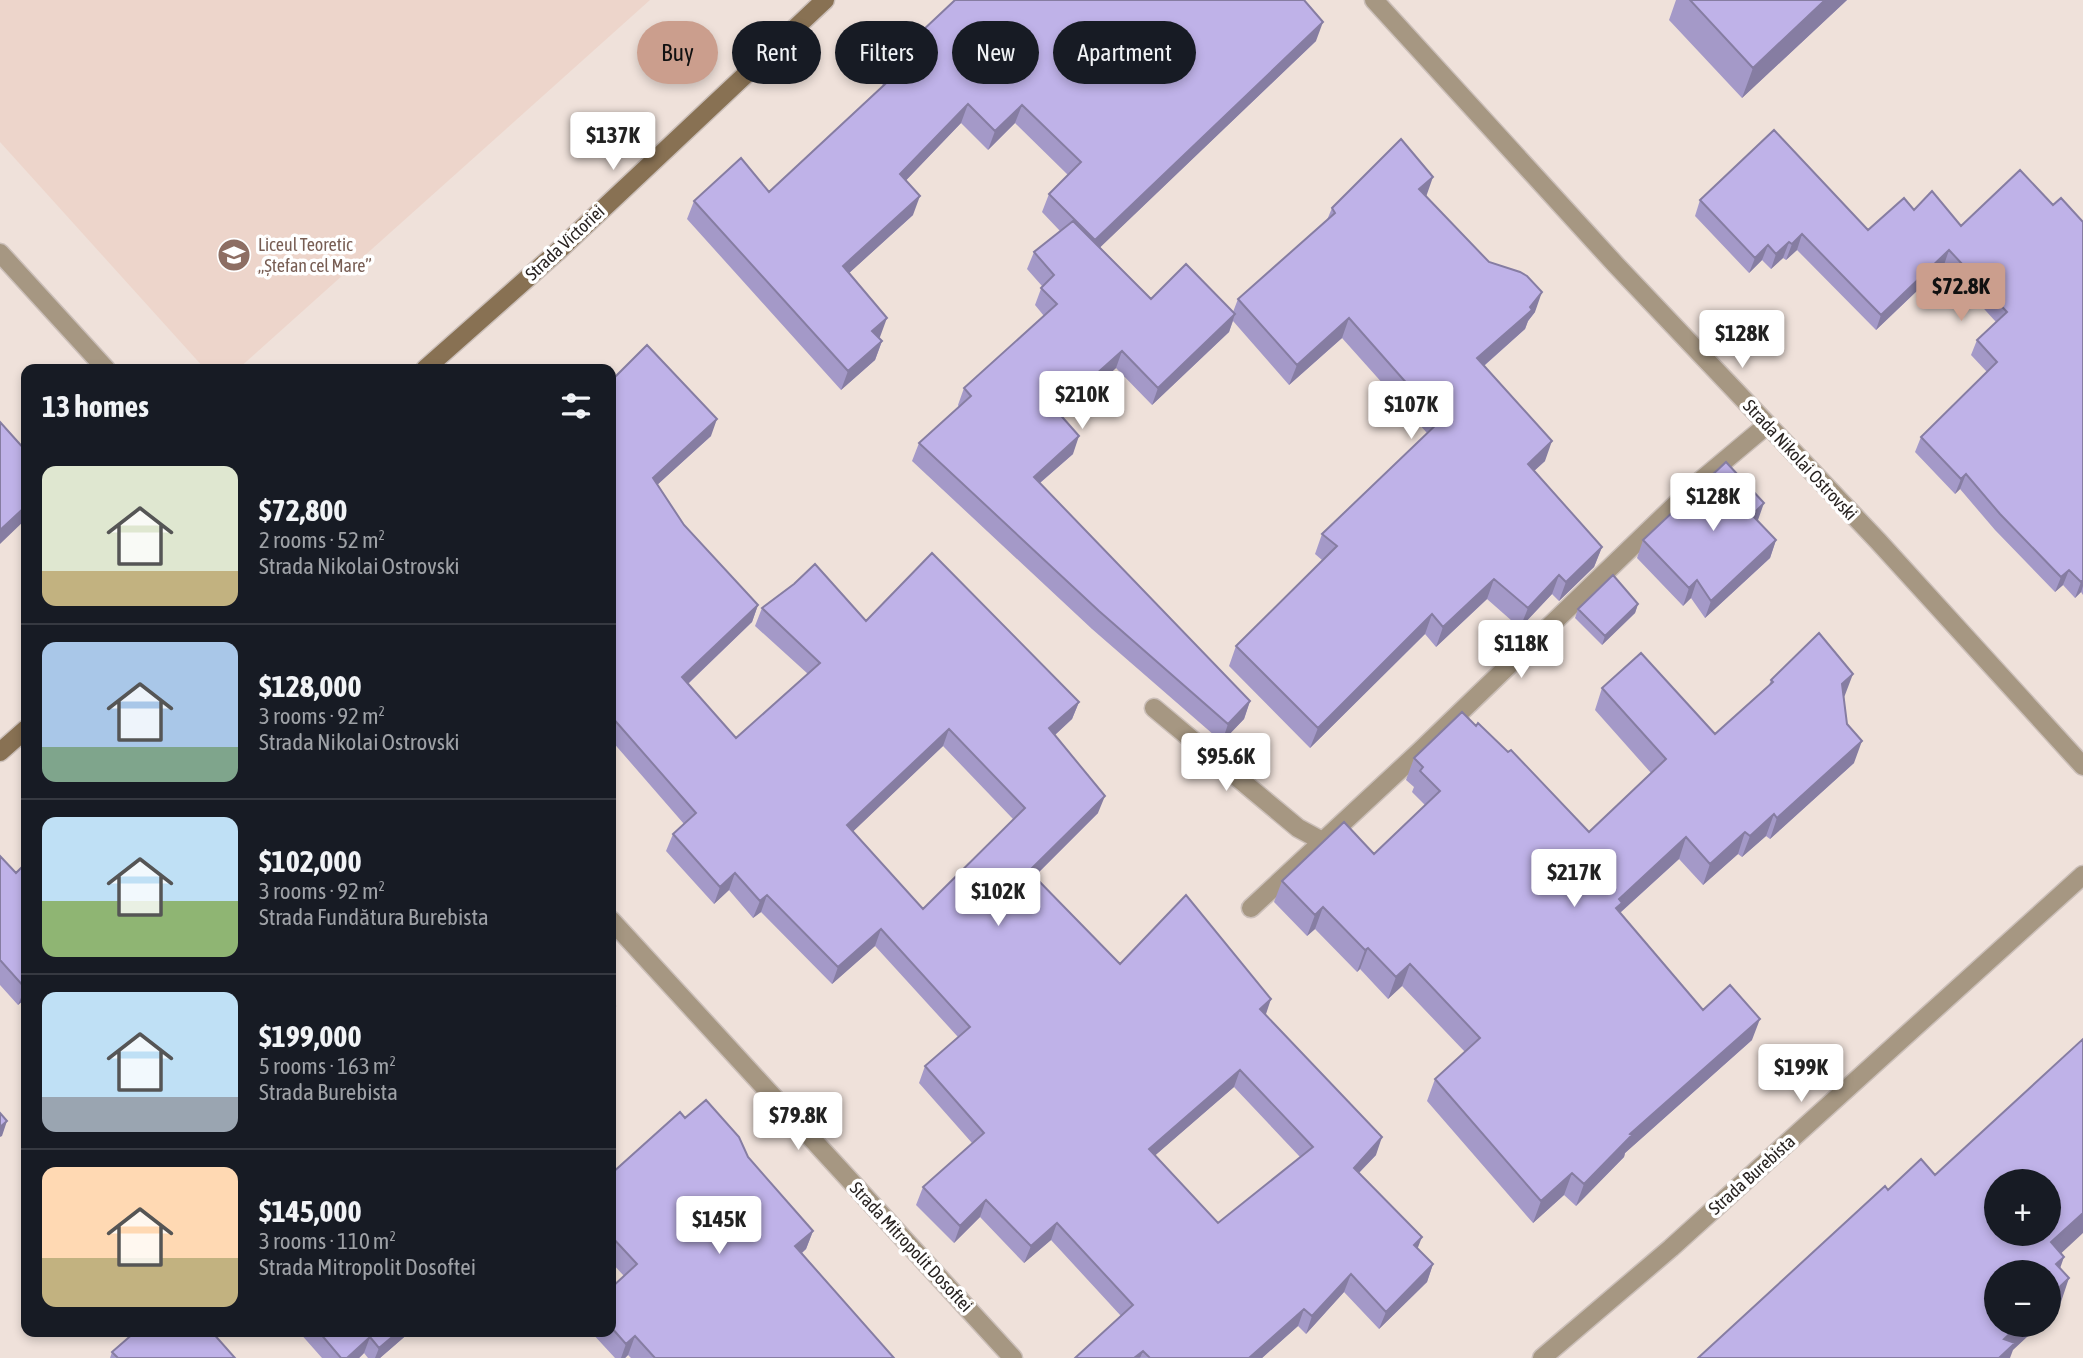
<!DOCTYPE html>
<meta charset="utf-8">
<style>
:root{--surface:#171b24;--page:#20242c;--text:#f1f3f6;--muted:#9ea1a6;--line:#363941;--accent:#cb9e8d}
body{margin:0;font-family:"Asap Condensed",sans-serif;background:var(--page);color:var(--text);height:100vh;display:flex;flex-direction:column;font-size:26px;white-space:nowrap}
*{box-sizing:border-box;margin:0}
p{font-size:23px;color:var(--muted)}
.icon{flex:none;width:38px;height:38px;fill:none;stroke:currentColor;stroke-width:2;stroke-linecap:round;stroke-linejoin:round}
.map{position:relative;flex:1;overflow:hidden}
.side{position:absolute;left:21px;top:364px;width:595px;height:973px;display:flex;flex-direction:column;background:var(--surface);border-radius:14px;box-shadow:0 4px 10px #0003}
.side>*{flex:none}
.guide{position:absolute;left:637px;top:21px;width:665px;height:63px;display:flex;gap:14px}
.buttons{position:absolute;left:1984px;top:1169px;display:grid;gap:14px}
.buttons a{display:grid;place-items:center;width:77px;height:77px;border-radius:50%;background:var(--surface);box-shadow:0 4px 10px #0003;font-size:35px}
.price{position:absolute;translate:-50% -60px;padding:0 16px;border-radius:7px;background:#fff;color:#222;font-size:23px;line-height:46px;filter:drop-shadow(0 2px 4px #0008)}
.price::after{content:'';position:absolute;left:50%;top:42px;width:21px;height:16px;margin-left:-10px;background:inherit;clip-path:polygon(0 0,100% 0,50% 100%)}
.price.active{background:var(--accent);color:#111}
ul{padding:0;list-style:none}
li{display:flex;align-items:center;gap:21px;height:175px;padding:0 21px}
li+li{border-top:2px solid var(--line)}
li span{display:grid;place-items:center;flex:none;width:196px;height:140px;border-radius:14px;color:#555}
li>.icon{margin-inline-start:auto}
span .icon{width:84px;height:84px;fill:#fffc;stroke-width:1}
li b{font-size:30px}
h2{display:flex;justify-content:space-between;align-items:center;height:84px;padding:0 21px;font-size:30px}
.pill{padding:0 24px;border-radius:32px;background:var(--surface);box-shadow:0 4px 10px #0003;font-size:24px;line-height:63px}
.pill.active{background:var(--accent);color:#111}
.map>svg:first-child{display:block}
.education{fill:#edd5cb}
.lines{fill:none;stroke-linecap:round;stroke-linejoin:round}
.street-casing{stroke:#cbbfb9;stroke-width:21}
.secondary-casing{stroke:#cbbfb9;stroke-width:21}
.street{stroke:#a69782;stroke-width:18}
.secondary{stroke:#887153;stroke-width:18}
.wall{fill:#a499c8;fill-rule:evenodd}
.shaded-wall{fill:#867da2}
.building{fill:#bfb2e8;stroke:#867da2;stroke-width:2;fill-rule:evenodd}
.labels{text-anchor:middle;stroke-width:7;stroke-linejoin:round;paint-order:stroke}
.street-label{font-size:18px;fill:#282321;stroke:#fff}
.education-label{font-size:18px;fill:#785e54;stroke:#fff;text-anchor:start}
</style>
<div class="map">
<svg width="2083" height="1358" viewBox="0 0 2083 1358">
<rect width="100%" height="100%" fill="#efe1da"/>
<!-- education -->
<path class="education" d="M0,0H650L238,369H205L0,142Z"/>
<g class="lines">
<defs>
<path id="street" d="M1374,0L1616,265L1878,541L2083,766
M0,253L106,369
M1154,708L1298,828L1322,841
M1251,908L1420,751L1699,482L1767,425
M611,920L1013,1358
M1542,1358L1671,1248L2083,875"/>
<path id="secondary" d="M425,369L557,252L825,0
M0,752L26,729"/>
</defs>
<!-- street casing -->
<use href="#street" class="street-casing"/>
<!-- secondary casing -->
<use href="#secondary" class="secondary-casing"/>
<!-- street -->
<use href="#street" class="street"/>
<!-- secondary -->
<use href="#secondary" class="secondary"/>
</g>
<!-- wall -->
<path class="wall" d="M1676,0H1847L1742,98L1669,20Z
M1316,41L1100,247L1151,299L1233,312L1238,299L1327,220L1332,208L1426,197L1535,312L1528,321L1525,329L1484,366L1545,461L1534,471L1602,547L1594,567L1559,601L1552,594L1520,628L1487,599L1436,647L1425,634L1310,748L1229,666L1236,646L1322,560L1315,554L1322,534L1427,433L1342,338L1289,385L1233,321L1229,332L1152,405L1116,368L1062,416L1073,454L1040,483L1250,701L1244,719L1222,742L1092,629L912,461L919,443L959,407L958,405L964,388L1044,316L1035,305L1042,286L1027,269L1034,252L1060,231L1042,212L1049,194L1068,175L1015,123L988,150L961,123L906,180L913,215L849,273L880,337L879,338L882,341L875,360L841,390L687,219L694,201L769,192L884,86L880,82L887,64Z
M1700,200L1868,230L1914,210L1961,226L2053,205L2083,222V595L2081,592L2075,598L2063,585L2055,592L1995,530L1960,489L1955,494L1915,452L1921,437L1987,372L1971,355L1977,340L1996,322L1944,265L1876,330L1797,250L1786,260L1783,258L1771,269L1762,260L1749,273L1695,216Z
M611,381L711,436L657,485L684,525L758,605L752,622L688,684L736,738L808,674L755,626L762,608L866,621L1079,702L1072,719L1055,735L1098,813L1035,876L1120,964L1266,1015L1376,1155L1359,1173L1418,1249L1433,1264L1427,1282L1379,1329L1344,1292L1306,1334L1298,1326L1262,1358H1075L1121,1316L1051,1240L1024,1263L980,1217L954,1243L916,1205L923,1187L972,1143L919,1083L925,1066L958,1037L875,946L832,984L761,912L753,918L729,890L714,904L666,851L673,834L684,824L611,740ZM943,746L1013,819L923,909L853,831ZM1234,1087L1300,1157L1218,1223L1155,1155Z
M1758,520L1757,521L1776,540L1770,558L1705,618L1691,598L1683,606L1637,558L1643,540Z
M1638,604L1635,613L1602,645L1575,618L1578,609Z
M1771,680L1845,695L1844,697L1847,724L1854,763L1770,839L1766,836L1742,857L1738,854L1703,885L1679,859L1620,913L1703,1010L1752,1040L1625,1153L1624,1157L1576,1206L1564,1195L1533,1223L1427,1101L1435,1079L1465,1052L1402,986L1388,999L1360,969L1357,972L1315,929L1307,936L1274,902L1282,881L1374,854L1425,805L1412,792L1414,787L1406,780L1414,758L1589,832L1651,773L1595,710L1602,688L1715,734L1769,685Z
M0,856L16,873L26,863V998L18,1005L0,985Z
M685,1118L748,1157L813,1231L806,1249L802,1253L894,1358H631L628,1355L625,1358H615L591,1332H611V1288L624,1276L611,1262V1174Z
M299,1332H410L380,1358H368L364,1353L359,1358H322Z
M112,1352L235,1358H110Z"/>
<!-- shaded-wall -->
<path class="shaded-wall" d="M1825,0H1847L1742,98L1753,68Z
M1323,22L1316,41L1088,259L1095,240Z
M968,104L961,123L894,193L900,174Z
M1022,105L1015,123L988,150L995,131Z
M1433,177L1426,197L1419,189Z
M920,196L913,215L836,285L843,266Z
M1802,234L1797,250L1786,260L1792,244Z
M1789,242L1783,258L1771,269L1776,254Z
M1768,245L1762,260L1749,273L1755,258Z
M1949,250L1944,265L1876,330L1881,315Z
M1542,292L1535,312L1528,321L1525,329L1470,378L1477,358L1530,307Z
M1235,314L1229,332L1152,405L1158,388Z
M887,318L880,337L866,350L872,331Z
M1349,318L1342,338L1289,385L1297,365Z
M882,341L875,360L841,390L848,371Z
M1122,351L1116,368L1050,427L1056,410Z
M717,419L711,436L646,495L653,478Z
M1079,436L1073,454L1027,494L1034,477Z
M1552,441L1545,461L1521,483L1528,464Z
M1966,474L1960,489L1955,494L1961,479Z
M1764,503L1758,520L1745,533L1752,515Z
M26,506V519L0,544V530Z
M1776,540L1770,558L1705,618L1711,601Z
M1602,547L1594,567L1559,601L1566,582Z
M2069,570L2063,585L2055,592L2061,577Z
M1559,575L1552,594L1520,628L1528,608Z
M1494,579L1487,599L1436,647L1443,627Z
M1697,580L1691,598L1683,606L1689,588Z
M2083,580V586L2081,592L2075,598L2081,582Z
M1638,604L1635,613L1602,645L1605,636Z
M758,605L752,622L676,695L682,677Z
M1432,614L1425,634L1310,748L1318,728Z
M1853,674L1845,695L1834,706L1842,684Z
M1250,701L1244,719L1222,742L1228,724Z
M1079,702L1072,719L1043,746L1049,728Z
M949,729L943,746L841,843L847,825Z
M1862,741L1854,763L1770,839L1777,818Z
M1105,796L1098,813L1023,888L1029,871Z
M1774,814L1766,836L1742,857L1750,836Z
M1745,832L1738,854L1703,885L1710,864Z
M1686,837L1679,859L1612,920L1619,899Z
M735,873L729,890L714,904L720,887Z
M767,895L761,912L753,918L760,901Z
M1323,907L1315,929L1307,936L1315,915Z
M881,929L875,946L832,984L838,967Z
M1368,948L1360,969L1357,972L1365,950Z
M1410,964L1402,986L1388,999L1396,977Z
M26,986V998L18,1005L25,988Z
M1271,999L1265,1017L1260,1009Z
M1760,1019L1752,1040L1625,1153L1624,1157L1576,1206L1584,1184L1630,1134Z
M1240,1070L1234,1087L1143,1166L1149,1149Z
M7,1121L2,1136L0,1137V1127Z
M1382,1137L1376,1155L1347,1185L1354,1168Z
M1572,1173L1564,1195L1533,1223L1541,1201Z
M986,1200L980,1217L954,1243L960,1226Z
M2083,1213V1233L2041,1272L2051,1242Z
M1057,1223L1051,1240L1024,1263L1031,1246Z
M813,1231L806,1249L789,1264L795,1246Z
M1422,1237L1415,1255L1414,1245Z
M2064,1257L2054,1286L2056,1264Z
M1433,1264L1427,1282L1379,1329L1386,1312Z
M1351,1274L1344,1292L1306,1334L1312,1316Z
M2069,1278L2059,1308L2049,1316V1297Z
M1304,1309L1298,1326L1262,1358H1249Z
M2019,1325H2040L2013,1350L2010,1358H1997L2004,1339Z
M398,1332H410L380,1358H375L379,1348Z
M635,1336L628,1355L625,1358H621L626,1344Z
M370,1337L364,1353L359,1358H347Z
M1143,1351L1140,1358H1134Z"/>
<!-- building -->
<path class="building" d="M955,0H1304L1323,22L1095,240L1049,194L1081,162L1022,105L995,131L968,104L900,174L920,196L843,266L887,318L872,331L882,341L848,371L694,201L741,158L769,192L897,73L887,64Z
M1690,0H1825L1753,68Z
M1774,130L1868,230L1904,198L1914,210L1932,191L1961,226L2020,170L2053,205L2061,198L2083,222V580L2081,582L2069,570L2061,577L2000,514L1966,474L1961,479L1921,437L1997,362L1977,340L2007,312L1949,250L1881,315L1802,234L1792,244L1789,242L1776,254L1768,245L1755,258L1700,200Z
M1401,139L1433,177L1419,189L1489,262L1520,272L1527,276L1542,292L1530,307L1532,310L1477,358L1552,441L1528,464L1602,547L1566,582L1559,575L1528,608L1494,579L1443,627L1432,614L1318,728L1236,646L1337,546L1322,534L1440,421L1349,318L1297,365L1238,299L1335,213L1332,208Z
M1073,221L1151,299L1186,264L1235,314L1158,388L1122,351L1056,410L1079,436L1034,477L1250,701L1228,724L1099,611L919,443L971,396L964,388L1057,304L1041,288L1054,275L1034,252Z
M647,345L717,419L653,478L684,525L758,605L682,677L736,738L820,663L762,608L794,584L815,564L866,621L932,553L1079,702L1049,728L1105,796L1029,871L1120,964L1186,895L1271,999L1260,1009L1382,1137L1354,1168L1422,1237L1414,1245L1433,1264L1386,1312L1351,1274L1312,1316L1304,1309L1249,1358H1150L1143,1351L1134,1358H1075L1133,1305L1057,1223L1031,1246L986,1200L960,1226L923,1187L984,1133L925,1066L970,1027L881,929L838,967L767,895L760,901L735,873L720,887L673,834L696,813L611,716V381ZM949,729L1025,808L923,909L847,825ZM1240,1070L1313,1147L1218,1223L1149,1149Z
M0,422L26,451V506L0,530Z
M1726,462L1764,503L1752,515L1776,540L1711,601L1697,580L1689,588L1643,540Z
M1613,575L1638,604L1605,636L1578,609Z
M1819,633L1853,674L1842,684L1847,724L1862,741L1777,818L1774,814L1750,836L1745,832L1710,864L1686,837L1619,899L1622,903L1616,908L1703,1010L1730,985L1760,1019L1630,1134L1632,1135L1584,1184L1572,1173L1541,1201L1435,1079L1480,1038L1410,964L1396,977L1368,948L1365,950L1323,907L1315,915L1282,881L1344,822L1374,854L1440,791L1420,771L1423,767L1414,758L1462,712L1476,726L1478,723L1508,752L1511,750L1589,832L1666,759L1602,688L1641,653L1715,734L1773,682L1771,680Z
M0,856L16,873L26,863V986L25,988L0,960Z
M611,1002L615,1006L611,1011Z
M2083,1039V1213L2051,1242L2064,1257L2056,1264L2069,1278L2049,1297V1272H1997V1325H2019L2004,1339L2015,1343L1999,1358H1698L1885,1186L1888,1190L1921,1159L1935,1175ZM1997,1181H2049V1234H1997Z
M706,1100L739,1137L748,1157L813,1231L795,1246L894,1358H655L635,1336L626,1344L611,1327V1288L637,1264L611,1236V1210L612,1209L611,1208V1174L680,1112L685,1118Z
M0,1113L7,1121L0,1127Z
M135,1332H212L235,1358H118L112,1352Z
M319,1332H398L379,1348L370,1337L347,1358H341Z"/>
<!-- icons -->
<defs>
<symbol id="school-disc" viewBox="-11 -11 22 22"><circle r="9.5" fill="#8d6e63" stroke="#fff"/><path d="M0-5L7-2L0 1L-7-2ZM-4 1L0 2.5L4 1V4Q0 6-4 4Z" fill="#fff"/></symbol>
</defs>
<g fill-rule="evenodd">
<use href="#school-disc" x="215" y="236" width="38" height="38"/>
</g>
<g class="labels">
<!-- street labels -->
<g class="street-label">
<text transform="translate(565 243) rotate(-43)" y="6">Strada Victoriei</text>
<text transform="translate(1800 460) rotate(47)" y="6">Strada Nikolai Ostrovski</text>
<text transform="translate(1752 1175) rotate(-42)" y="6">Strada Burebista</text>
<text transform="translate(911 1247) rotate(47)" y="6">Strada Mitropolit Dosoftei</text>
</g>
<!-- education labels -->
<g class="education-label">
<text x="258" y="251">Liceul Teoretic<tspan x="258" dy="21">„Ștefan cel Mare”</tspan></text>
</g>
</g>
</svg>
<div class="buttons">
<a>+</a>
<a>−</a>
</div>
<b class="price" style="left:613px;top:172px">$137K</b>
<b class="price active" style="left:1961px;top:323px">$72.8K</b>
<b class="price" style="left:1742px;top:370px">$128K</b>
<b class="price" style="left:1082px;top:431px">$210K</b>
<b class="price" style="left:1411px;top:441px">$107K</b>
<b class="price" style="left:1713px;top:533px">$128K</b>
<b class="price" style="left:1521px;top:680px">$118K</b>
<b class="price" style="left:1226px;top:793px">$95.6K</b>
<b class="price" style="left:1574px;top:909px">$217K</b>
<b class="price" style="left:998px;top:928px">$102K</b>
<b class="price" style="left:1801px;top:1104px">$199K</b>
<b class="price" style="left:798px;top:1152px">$79.8K</b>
<b class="price" style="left:719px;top:1256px">$145K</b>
<div class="guide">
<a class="pill active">Buy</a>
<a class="pill">Rent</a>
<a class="pill">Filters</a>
<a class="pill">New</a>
<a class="pill">Apartment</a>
</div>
<section class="side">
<h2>13 homes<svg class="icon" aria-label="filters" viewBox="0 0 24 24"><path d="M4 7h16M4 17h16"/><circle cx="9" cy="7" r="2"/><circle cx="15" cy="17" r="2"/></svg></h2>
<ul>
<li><span style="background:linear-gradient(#dfe7d0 75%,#c2b280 0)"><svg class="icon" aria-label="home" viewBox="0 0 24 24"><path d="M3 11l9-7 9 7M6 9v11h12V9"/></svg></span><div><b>$72,800</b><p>2 rooms · 52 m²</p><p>Strada Nikolai Ostrovski</p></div></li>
<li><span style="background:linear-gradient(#a9c7e8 75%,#7fa58c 0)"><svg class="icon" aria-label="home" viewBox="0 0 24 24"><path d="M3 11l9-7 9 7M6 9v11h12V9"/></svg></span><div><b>$128,000</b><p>3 rooms · 92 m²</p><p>Strada Nikolai Ostrovski</p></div></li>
<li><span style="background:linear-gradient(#bfe0f5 60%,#8fb573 0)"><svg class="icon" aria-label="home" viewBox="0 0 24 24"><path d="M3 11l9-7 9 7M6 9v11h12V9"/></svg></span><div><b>$102,000</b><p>3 rooms · 92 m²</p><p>Strada Fundătura Burebista</p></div></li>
<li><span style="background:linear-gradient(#bfe0f5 75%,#9aa5b1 0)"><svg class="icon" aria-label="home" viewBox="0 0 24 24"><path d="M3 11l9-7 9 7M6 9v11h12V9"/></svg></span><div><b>$199,000</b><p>5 rooms · 163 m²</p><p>Strada Burebista</p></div></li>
<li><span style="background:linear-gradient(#ffd9b3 65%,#c2b280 0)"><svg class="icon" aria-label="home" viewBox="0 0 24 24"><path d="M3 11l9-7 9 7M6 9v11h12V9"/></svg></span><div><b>$145,000</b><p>3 rooms · 110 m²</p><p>Strada Mitropolit Dosoftei</p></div></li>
</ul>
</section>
</div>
